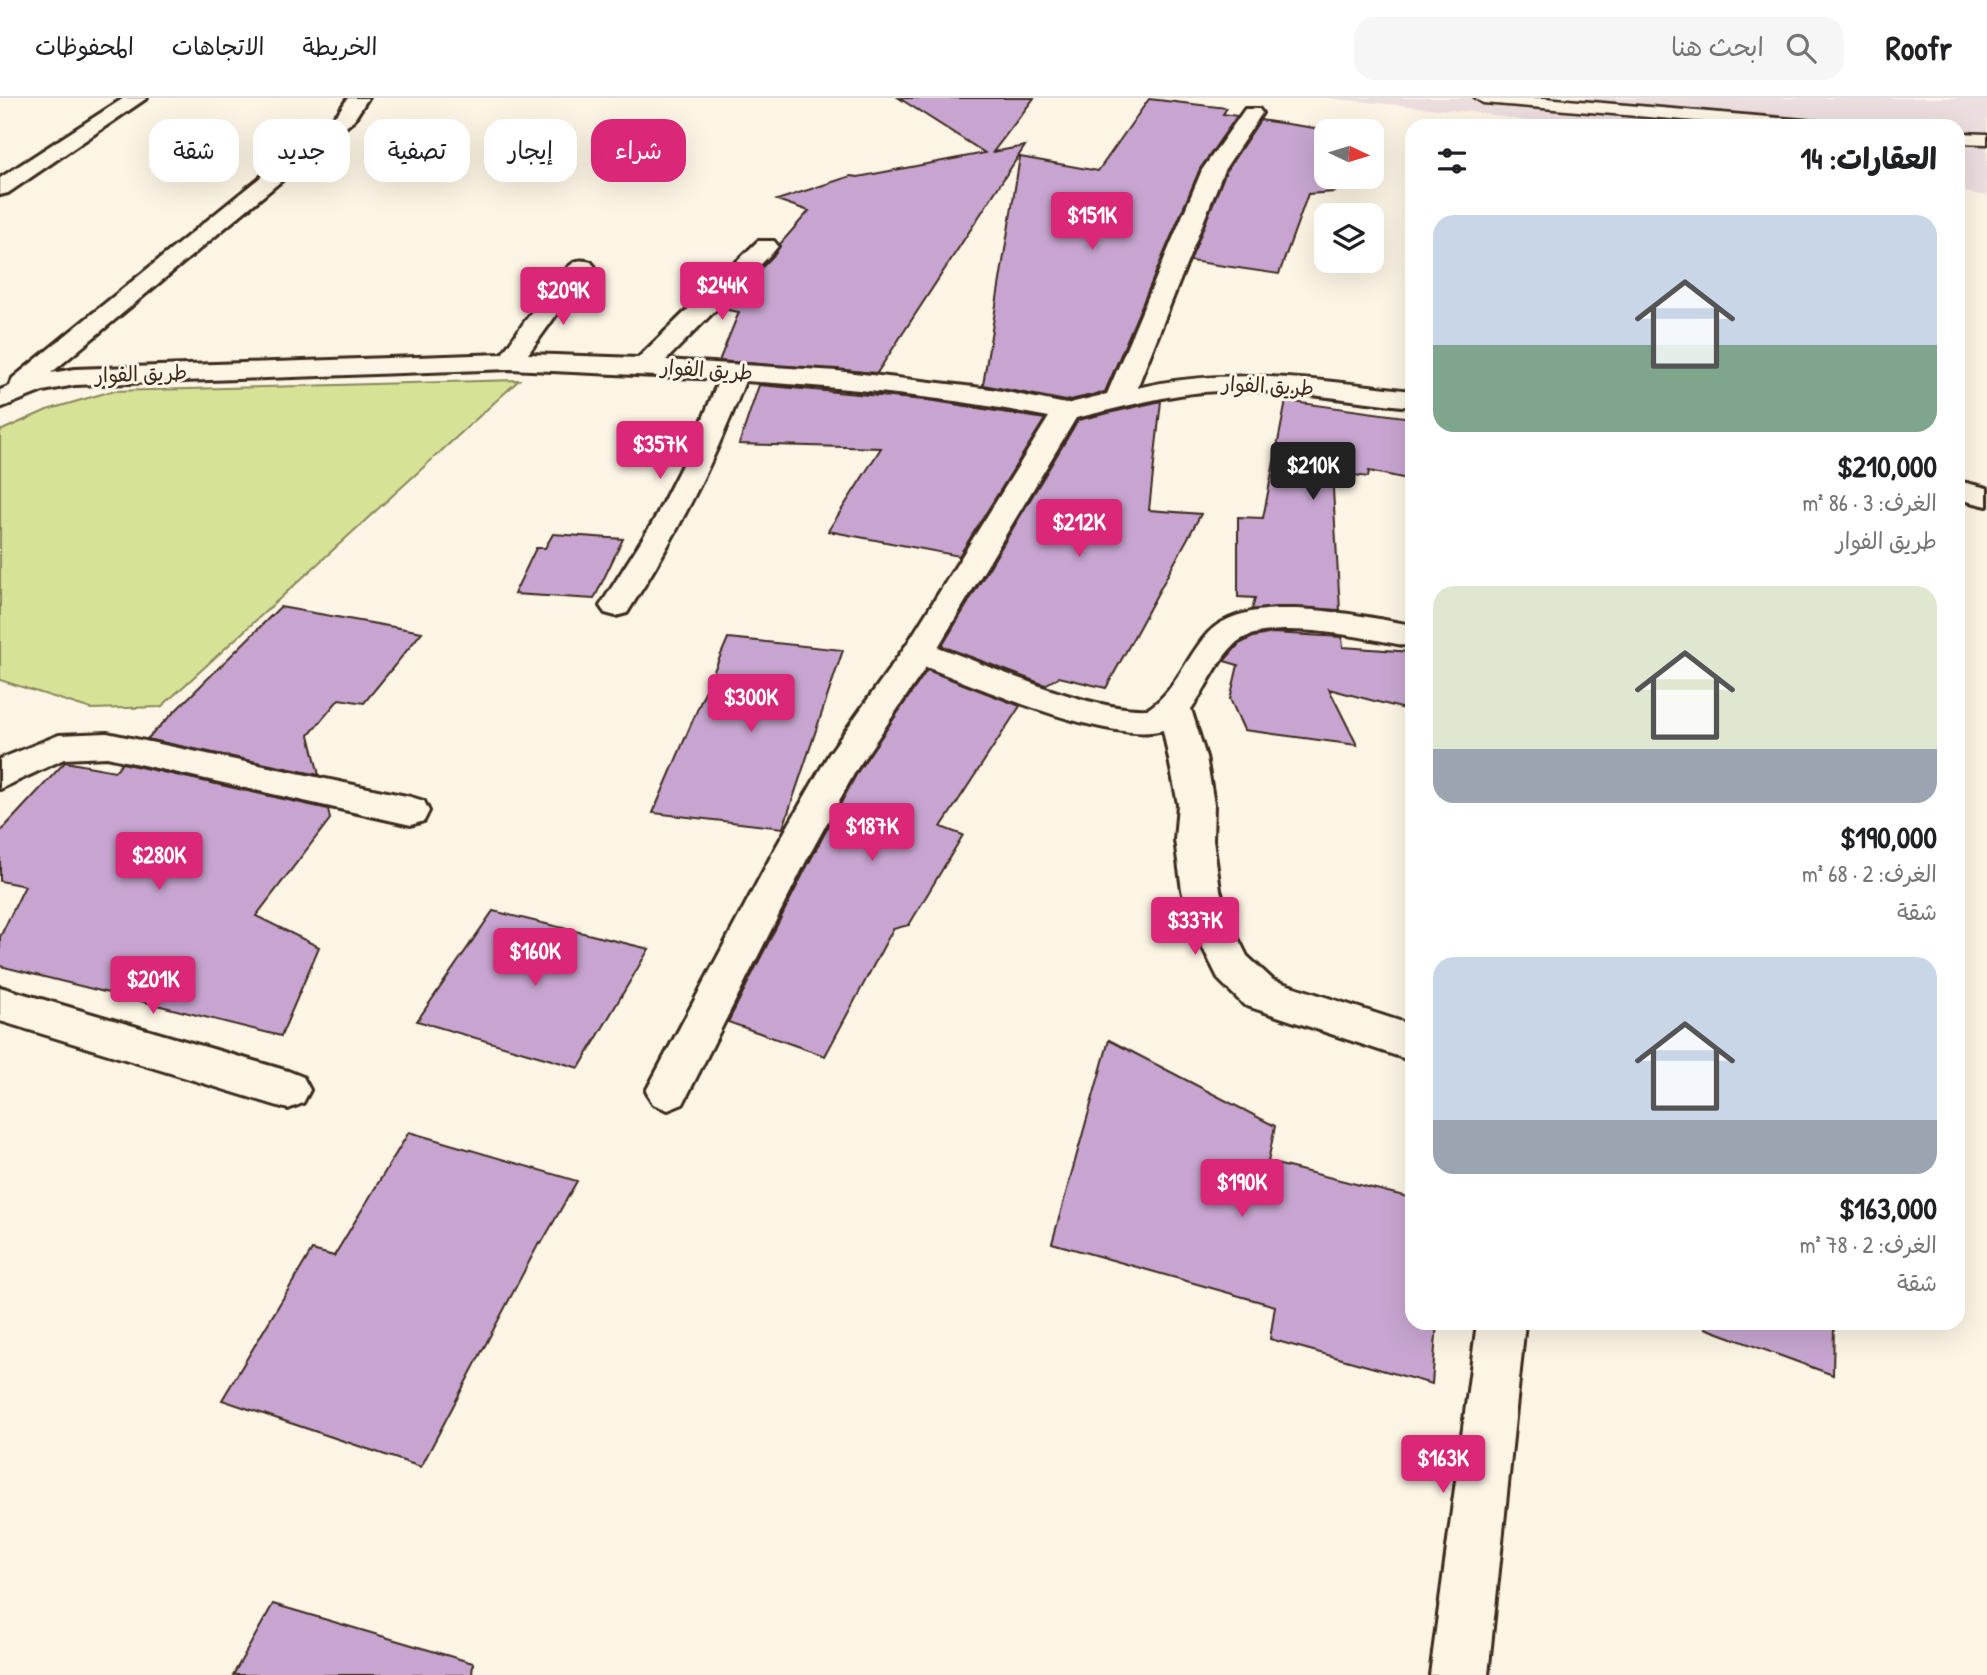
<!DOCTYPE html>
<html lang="ar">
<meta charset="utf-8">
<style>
:root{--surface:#fff;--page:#f6f6f6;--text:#202124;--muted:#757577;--line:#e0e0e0;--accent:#db2777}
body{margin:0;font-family:"Patrick Hand","Playpen Sans Arabic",sans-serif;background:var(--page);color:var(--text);direction:rtl;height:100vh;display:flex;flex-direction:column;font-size:26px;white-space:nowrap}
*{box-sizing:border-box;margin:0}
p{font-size:23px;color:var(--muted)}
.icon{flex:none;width:38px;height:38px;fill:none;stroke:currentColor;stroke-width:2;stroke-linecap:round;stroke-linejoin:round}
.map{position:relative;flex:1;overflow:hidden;direction:ltr}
.sheet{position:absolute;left:1405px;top:21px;width:560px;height:1211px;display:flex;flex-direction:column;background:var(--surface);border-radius:21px;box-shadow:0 7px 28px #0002;direction:rtl}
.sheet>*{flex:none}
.top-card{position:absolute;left:21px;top:21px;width:665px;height:63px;direction:rtl;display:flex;gap:14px}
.needle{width:46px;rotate:94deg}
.fabs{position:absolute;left:1314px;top:21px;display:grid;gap:14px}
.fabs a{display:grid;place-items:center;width:70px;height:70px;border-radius:14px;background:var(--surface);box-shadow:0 7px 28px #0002;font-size:35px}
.price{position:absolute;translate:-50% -60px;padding:0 16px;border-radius:7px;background:var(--accent);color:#fff;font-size:23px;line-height:46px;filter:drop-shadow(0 2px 4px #0008)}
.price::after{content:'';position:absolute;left:50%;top:42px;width:21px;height:16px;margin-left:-10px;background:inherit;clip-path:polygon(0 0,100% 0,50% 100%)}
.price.selected{background:#222;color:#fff}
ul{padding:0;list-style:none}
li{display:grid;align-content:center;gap:14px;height:371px;padding:0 28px}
li span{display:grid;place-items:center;height:217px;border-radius:21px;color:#555}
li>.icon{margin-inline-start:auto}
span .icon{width:126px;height:126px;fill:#fffc;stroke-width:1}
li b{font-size:30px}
h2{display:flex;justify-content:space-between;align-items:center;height:84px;padding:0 28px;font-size:30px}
.pill{padding:0 24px;border-radius:21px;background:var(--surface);box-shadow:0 7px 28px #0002;font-size:24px;line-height:63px}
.pill.selected{background:var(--accent);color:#fff}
header{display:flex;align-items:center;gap:42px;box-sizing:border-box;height:98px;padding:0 35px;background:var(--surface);border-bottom:2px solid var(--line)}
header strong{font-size:33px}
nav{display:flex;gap:38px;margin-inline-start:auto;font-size:24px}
.search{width:490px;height:63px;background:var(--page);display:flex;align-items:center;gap:18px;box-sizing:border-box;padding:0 24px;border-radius:21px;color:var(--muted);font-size:26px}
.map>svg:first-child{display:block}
.built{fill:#ecdddf}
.green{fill:#d6e397;stroke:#88865a;stroke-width:2}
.building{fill:#c7a5d0;stroke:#3b2a1e;stroke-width:2}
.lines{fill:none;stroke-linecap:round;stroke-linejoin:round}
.lane-casing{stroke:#3b2a1e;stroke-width:5}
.street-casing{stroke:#3b2a1e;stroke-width:6}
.lane{fill:#fcf5e5;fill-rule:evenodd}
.street{fill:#fcf5e5;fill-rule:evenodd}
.labels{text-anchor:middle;stroke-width:6;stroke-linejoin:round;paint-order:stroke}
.far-street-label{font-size:21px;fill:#3b2a1e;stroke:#fcf5e5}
</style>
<header>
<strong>Roofr</strong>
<div class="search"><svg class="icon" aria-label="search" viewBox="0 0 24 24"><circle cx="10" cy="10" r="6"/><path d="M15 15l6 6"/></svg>ابحث هنا</div>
<nav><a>الخريطة</a><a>الاتجاهات</a><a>المحفوظات</a></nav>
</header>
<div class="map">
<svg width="1987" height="1577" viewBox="0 0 1987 1577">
<rect width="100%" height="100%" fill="#fcf5e5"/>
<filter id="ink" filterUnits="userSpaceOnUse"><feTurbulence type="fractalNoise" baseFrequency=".0143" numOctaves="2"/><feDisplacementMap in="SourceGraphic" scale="14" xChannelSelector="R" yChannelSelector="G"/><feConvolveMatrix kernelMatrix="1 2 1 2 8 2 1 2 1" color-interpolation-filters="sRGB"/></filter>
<g filter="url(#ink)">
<!-- built -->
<path class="built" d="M1326,0H1987V98L1958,93V28H1553L1481,15Z"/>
<!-- green -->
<path class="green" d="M519,282L161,609L91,611L0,582V333L47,312L112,293Z"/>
<!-- building -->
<path class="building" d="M899,0H1034L993,54L1025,48L877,275L719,263L739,214L722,211L776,155L780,146L809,113L777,102L851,78L858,79L985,55Z
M1149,1L1227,10L1223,16L1237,18L1200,71L1105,294L1066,303L983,287L1020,59L1098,73Z
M1260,22L1335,33H1326V79H1343L1335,94L1308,96L1279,176L1190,163L1226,73Z
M759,287L935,303L1045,321L959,458L828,433L881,350L739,346Z
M1161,303L1149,412L1201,416L1106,590L1059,579L1045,587L942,548L1078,322Z
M1286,303L1412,320V382L1369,373L1368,379L1332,374L1340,512L1277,509L1252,512L1255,500L1238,499V419L1263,420Z
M553,436L623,441L594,501L514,496L536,450H545Z
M280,509L422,534L364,605L339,601L309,637L319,677L147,641Z
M1273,535L1342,539L1343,549L1412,554V613L1329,591L1357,647L1244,632L1230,601L1238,567L1224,563L1239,546L1253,539Z
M728,540L843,552L783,730L653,715Z
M927,572L1020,608L941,729L963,737L909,827L893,831L825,958L728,924L805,772L858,673Z
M65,664L115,673L122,665L328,711L330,721L256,818L319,849L281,938L0,868V839L25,788L0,783V734Z
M493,813L649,851L579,970L417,923Z
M1109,942L1275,1028L1268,1064L1412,1100V1225H1437L1432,1286L1270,1241L1275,1208L1052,1145Z
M409,1034L577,1083L541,1146L539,1145L421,1369L222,1302L312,1152L334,1158Z
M1706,1225H1834L1833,1277L1705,1230Z
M273,1506L473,1565L472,1577H233Z"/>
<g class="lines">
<defs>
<path id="lane" d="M1475,0H1544L1816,23L1825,28H1754L1483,5Z
M1958,35L1987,36V46L1958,45Z"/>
<path id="street" d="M124,0H147L8,95L0,97V80Z
M348,0H368L353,23L51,275L75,271L502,256C517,236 557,174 575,164C580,161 586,163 591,164L595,169L567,202L528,256L638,260L758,143H774L778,148L774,153L666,262L837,273L991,291L1066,306L1107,296L1202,72L1245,11H1259L1262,15L1224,72L1137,290C1229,268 1319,282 1412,293V309C1348,303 1284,290 1219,293C1170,295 1123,309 1076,320L938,549C995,570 1090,614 1148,611C1176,593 1186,559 1208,535C1250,492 1360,518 1412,527V549C1373,541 1269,518 1237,544C1217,562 1207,590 1191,611L1206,659L1214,706L1213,742L1220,792L1230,824L1247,858L1273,882L1412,927V963L1244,907L1219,882L1190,824L1182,792L1175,742L1178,706L1163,632C1111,647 979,589 926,569L856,672L807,761L683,1006L668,1012L653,1006L646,993L653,980L776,749L829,656L907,546L1049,319C949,299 847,290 745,283C714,365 675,441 627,515L616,518L605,515L600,508L653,424L694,343L719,281L510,271L75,287L43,293L0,310V292L10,288L13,280L278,65L338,15Z
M1958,383L1987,390V408L1958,401Z
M107,635L411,699L424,703L429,713L424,723L411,727L107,659L64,661L0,691V661L59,637Z
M0,889L288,973L303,979L310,992L303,1005L288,1011L0,923Z
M1477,1225H1525L1488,1577H1430Z"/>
</defs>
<!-- lane casing -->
<use href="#lane" class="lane-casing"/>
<!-- street casing -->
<use href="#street" class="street-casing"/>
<!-- lane -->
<use href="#lane" class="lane"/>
<!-- street -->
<use href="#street" class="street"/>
</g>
</g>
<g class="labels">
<!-- far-street labels -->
<g class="far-street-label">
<text transform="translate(707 272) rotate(4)" y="7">طريق الفوار</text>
<text transform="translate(141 276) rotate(-2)" y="7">طريق الفوار</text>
<text transform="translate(1268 288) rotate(3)" y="7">طريق الفوار</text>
</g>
</g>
</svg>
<div class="fabs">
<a><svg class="needle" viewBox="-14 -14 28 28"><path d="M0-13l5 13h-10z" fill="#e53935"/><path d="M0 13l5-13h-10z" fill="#757577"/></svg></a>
<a><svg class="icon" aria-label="layers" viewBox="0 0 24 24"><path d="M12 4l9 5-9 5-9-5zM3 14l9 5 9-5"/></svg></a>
</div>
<b class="price" style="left:1092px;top:154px">$151K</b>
<b class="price" style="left:722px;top:224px">$244K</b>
<b class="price" style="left:563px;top:229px">$209K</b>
<b class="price" style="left:660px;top:383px">$357K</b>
<b class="price selected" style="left:1313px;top:404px">$210K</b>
<b class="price" style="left:1079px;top:461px">$212K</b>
<b class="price" style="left:751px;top:636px">$300K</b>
<b class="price" style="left:872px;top:765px">$187K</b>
<b class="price" style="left:159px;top:794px">$280K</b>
<b class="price" style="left:1195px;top:859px">$337K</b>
<b class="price" style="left:535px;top:890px">$160K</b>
<b class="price" style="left:153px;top:918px">$201K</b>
<b class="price" style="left:1242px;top:1121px">$190K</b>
<b class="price" style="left:1443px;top:1397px">$163K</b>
<div class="top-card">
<a class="pill selected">شراء</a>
<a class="pill">إيجار</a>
<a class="pill">تصفية</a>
<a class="pill">جديد</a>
<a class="pill">شقة</a>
</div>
<section class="sheet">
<h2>العقارات: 14<svg class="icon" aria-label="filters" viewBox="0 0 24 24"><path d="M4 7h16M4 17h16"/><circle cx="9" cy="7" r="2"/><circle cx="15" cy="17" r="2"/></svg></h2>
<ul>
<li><span style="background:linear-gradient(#c9d6e8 60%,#7fa58c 0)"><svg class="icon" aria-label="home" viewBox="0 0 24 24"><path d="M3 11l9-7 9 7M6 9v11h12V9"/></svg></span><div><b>$210,000</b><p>الغرف: 3 · 86 m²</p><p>طريق الفوار</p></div></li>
<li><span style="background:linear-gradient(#dfe7d0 75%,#9aa5b1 0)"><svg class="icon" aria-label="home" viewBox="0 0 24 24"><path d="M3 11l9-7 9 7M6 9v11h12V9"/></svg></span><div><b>$190,000</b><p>الغرف: 2 · 68 m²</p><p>شقة</p></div></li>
<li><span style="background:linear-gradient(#c9d6e8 75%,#9aa5b1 0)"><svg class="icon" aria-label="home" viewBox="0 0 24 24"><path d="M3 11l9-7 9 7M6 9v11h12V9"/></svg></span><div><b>$163,000</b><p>الغرف: 2 · 78 m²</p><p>شقة</p></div></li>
</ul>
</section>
</div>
